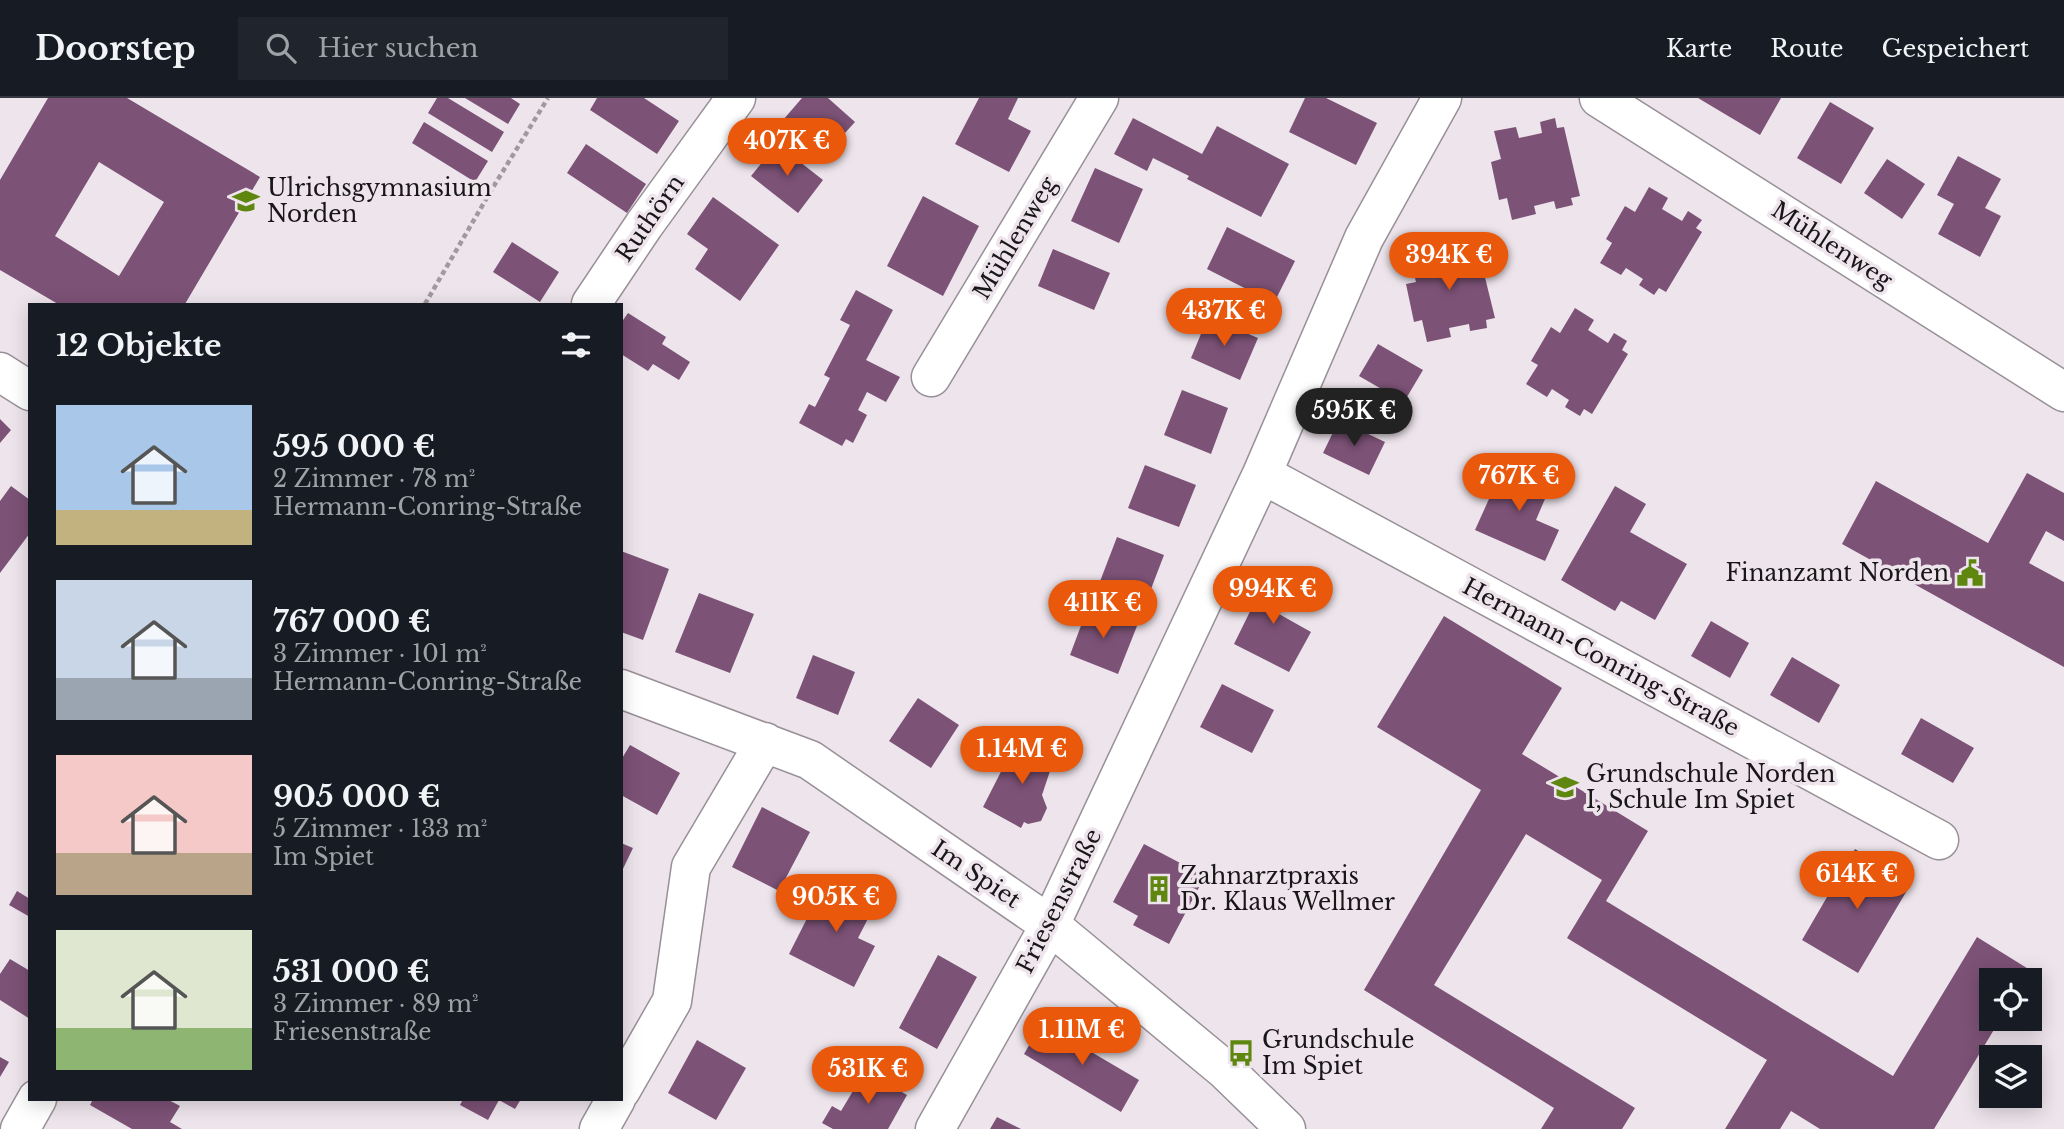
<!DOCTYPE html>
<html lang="de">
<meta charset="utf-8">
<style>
:root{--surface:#171b24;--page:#20242c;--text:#f1f3f6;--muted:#9ea1a6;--line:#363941;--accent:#ea580c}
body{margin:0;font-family:"Libre Baskerville",serif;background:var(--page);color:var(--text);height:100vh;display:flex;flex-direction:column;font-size:26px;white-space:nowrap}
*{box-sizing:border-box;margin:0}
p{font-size:23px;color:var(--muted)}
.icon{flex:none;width:38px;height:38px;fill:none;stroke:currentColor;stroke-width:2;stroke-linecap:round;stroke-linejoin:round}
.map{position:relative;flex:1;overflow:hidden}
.side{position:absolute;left:28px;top:205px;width:595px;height:798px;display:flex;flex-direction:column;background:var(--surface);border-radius:0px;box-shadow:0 4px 18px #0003}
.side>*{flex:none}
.tools{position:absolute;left:1979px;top:870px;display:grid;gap:14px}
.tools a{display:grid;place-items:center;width:63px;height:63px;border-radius:0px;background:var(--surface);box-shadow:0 4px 18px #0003;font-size:35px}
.price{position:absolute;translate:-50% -60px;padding:0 16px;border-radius:24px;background:var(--accent);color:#fff;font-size:23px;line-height:46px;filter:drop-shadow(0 2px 4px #0008)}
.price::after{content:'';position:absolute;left:50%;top:42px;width:21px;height:16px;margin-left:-10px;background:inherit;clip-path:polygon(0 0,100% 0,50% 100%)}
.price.selected{background:#222;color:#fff}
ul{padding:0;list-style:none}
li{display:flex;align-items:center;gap:21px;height:175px;padding:0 28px}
li span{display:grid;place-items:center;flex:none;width:196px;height:140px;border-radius:0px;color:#555}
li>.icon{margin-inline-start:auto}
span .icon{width:84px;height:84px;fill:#fffc;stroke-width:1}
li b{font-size:30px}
h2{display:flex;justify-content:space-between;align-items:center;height:84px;padding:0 28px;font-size:30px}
header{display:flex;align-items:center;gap:42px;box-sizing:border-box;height:98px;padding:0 35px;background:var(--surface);border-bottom:2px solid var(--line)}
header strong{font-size:33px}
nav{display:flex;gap:38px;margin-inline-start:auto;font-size:24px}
.search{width:490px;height:63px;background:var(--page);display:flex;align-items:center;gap:18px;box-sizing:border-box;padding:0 24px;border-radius:0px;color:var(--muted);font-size:26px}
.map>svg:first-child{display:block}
.building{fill:#7c5276;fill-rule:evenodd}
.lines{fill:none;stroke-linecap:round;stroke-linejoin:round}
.minor-casing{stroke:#989097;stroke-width:41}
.path{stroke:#a0999e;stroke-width:4.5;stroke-dasharray:5 3.5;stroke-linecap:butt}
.minor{stroke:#fff;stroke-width:38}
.labels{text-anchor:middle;stroke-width:7;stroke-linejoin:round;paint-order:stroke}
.poi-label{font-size:23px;fill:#191618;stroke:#eee5ec;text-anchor:start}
.street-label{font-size:23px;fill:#191618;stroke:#eee5ec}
</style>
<header>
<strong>Doorstep</strong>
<div class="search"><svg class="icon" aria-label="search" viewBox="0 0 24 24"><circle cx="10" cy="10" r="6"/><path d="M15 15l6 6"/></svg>Hier suchen</div>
<nav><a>Karte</a><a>Route</a><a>Gespeichert</a></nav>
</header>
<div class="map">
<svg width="2064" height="1031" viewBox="0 0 2064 1031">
<rect width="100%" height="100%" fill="#eee5ec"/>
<!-- building -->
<path class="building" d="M48,0H127L260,79L185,206H58L0,172V82ZM99,64L164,104L119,178L55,138Z
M437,0H448L504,34L492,54L428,15Z
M465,0H511L520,6L508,26Z
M597,0H644L679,23L657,56L590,12Z
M802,0H828L855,24L824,58L783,22Z
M979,0H1018L1008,21L1031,33L1009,74L955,46Z
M1305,0H1326L1377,25L1356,67L1289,34Z
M1698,0H1781L1760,37Z
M1830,4L1874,30L1841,86L1797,60Z
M1133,20L1202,56L1217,28L1289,66L1261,119L1187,81L1189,78L1153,60L1147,73L1114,56Z
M1555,20L1557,30L1564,29L1580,98L1571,100L1573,107L1556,111L1554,103L1534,108L1536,116L1512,122L1507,100L1499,102L1491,64L1501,61L1494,33L1516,29L1519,40L1542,35L1540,24Z
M424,24L488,63L475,84L412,45Z
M586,46L646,86L627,115L567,75Z
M777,46L823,82L798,115L751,78Z
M1958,58L2001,81L1985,110L2001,118L1980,159L1938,136L1954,106L1937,97Z
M1887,61L1925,86L1902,121L1864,95Z
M1095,70L1143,91L1119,145L1071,123Z
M1649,89L1668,100L1662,111L1682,123L1688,113L1702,122L1696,130L1702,134L1666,194L1659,190L1654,197L1639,187L1643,181L1626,170L1621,177L1600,165L1612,145L1606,141L1625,108L1635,114Z
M923,98L979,128L943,198L887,168Z
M713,99L779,147L740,203L695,171L708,151L687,136Z
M1227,129L1295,163L1274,205L1207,171Z
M1469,143L1472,153L1478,151L1495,220L1486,222L1487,230L1470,233L1469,226L1449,230L1451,239L1427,244L1422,222L1414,224L1406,186L1416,184L1409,156L1430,151L1433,163L1456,157L1454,146Z
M512,144L559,174L540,204L493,174Z
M1053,151L1110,175L1094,212L1038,188Z
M856,192L893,212L866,262L900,279L886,304L867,294L858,312L867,317L853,345L846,341L842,348L799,325L809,306L815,309L830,280L824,277L850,227L840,222Z
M1575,210L1594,222L1588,232L1608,245L1614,235L1627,243L1622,252L1628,256L1592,316L1584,311L1580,318L1565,309L1569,302L1552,291L1547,299L1526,286L1538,267L1531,263L1551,229L1560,235Z
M628,215L666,239L662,246L690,264L679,282L653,266L648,273L621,256V225Z
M1208,219L1258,240L1240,282L1191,260Z
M1378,246L1423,272L1404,304L1359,278Z
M1182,292L1228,310L1211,356L1164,337Z
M0,321L11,332L0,345Z
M1339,322L1385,344L1369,377L1323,355Z
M1515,366L1553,382L1536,422L1559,432L1545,463L1475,432L1498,381L1507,385Z
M1145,367L1196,387L1179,429L1128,410Z
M2027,375L2064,395V443L2046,433L2029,465L2064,484V569L1842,446L1876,383L1988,445Z
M11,388L30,402V435L0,475V403Z
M1615,388L1646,406L1630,434L1687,466L1655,522L1621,503L1615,513L1561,482Z
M1117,439L1164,457L1146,504L1099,486Z
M621,453L669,471L643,542L621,534Z
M1270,473L1295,485L1279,516L1311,534L1289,574L1234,546Z
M699,495L754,516L730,575L675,554Z
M1088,509L1137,528L1118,576L1070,557Z
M1444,518L1562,590L1522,656L1648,733L1606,803L1893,978L1977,839L2030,872L2024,882H1992V920H2001L1934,1031H1820L1791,1013L1780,1031H1725L1767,962L1567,840L1602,782L1526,736L1434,887L1635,1010L1622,1031H1541L1554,1010L1364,892L1481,692L1377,629Z
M1711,523L1749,545L1730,580L1691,558Z
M813,557L855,574L838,617L796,600Z
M1792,559L1840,587L1819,625L1770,597Z
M1222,586L1274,612L1252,655L1200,629Z
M918,600L959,627L931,670L889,643Z
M1921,620L1974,650L1953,685L1901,656Z
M1027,644L1038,646L1048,653L1051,670L1042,697L1047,710L1041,723L1028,726L1024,724L1021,730L983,709L1009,658L1017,648Z
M630,647L680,675L657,717L621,697V662Z
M762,709L810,734L779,793L732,769Z
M621,745L633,750L621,775Z
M1144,746L1205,778L1169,846L1133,827L1138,818L1113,804Z
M1855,751L1912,784L1858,875L1802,842Z
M827,781L876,805L858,840L875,848L854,889L789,856Z
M17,793L30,801V819L9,807Z
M938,857L977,879L937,951L899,930Z
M10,861L30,873V921L0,902V876Z
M1042,925L1139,982L1121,1014L1024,956Z
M697,942L746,970L716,1022L668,995Z
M0,959L9,964L0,979Z
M865,973L907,997L888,1031H833L822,1025L832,1008L841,1013Z
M93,1001H167L180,1008L170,1024L182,1031H132L90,1007Z
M463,1001H521L515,1011L499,1002L488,1022L460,1007Z
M997,1019L1021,1031H990Z"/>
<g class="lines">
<defs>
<path id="minor" d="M1599,0L2064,294
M591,206L644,127L736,0
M0,274L30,293
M931,279L1099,0
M1262,376L1939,742
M621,591L810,662L1050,827L1225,972L1286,1031
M621,992L672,903L691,769L765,644
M20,1031L37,1001
M599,1031L616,1001
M935,1031L1050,827L1262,376L1364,140L1442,0"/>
</defs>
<!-- minor casing -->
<use href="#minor" class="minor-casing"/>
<!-- path -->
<path class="path" d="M425,206L492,91L548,0"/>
<!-- minor -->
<use href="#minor" class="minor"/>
</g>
<!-- icons -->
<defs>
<symbol id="school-bare" viewBox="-9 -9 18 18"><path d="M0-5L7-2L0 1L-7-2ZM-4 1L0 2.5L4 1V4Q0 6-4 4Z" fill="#5f860f" stroke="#eee5ec" stroke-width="2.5" paint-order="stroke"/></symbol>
<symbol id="civic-bare" viewBox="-9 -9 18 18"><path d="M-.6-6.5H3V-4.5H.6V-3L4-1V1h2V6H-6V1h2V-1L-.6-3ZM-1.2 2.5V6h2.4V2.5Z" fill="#5f860f" stroke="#eee5ec" stroke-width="2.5" paint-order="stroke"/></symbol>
<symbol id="building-bare" viewBox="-9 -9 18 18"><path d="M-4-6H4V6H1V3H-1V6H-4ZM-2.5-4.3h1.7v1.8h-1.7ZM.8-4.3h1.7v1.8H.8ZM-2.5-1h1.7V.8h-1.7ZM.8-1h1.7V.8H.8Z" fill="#5f860f" stroke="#eee5ec" stroke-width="2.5" paint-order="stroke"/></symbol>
<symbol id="bus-bare" viewBox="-9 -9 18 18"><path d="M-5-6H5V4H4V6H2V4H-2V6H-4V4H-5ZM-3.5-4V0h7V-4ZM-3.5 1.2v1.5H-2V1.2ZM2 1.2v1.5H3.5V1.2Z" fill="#5f860f" stroke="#eee5ec" stroke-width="2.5" paint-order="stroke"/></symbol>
</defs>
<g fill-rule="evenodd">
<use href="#school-bare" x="227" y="84" width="38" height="38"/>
<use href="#civic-bare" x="1951" y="456" width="38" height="38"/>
<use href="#school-bare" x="1546" y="670" width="38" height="38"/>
<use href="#building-bare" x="1140" y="772" width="38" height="38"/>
<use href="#bus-bare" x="1222" y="936" width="38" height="38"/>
</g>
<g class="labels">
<!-- poi labels -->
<g class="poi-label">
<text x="267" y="98">Ulrichsgymnasium<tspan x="267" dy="26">Norden</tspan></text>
<text x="1949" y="483" text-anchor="end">Finanzamt Norden</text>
<text x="1586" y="684">Grundschule Norden<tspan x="1586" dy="26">I, Schule Im Spiet</tspan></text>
<text x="1180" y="786">Zahnarztpraxis<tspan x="1180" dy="26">Dr. Klaus Wellmer</tspan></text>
<text x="1262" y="950">Grundschule<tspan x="1262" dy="26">Im Spiet</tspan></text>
</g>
<!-- street labels -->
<g class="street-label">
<text transform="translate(650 120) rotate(-55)" y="8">Ruthörn</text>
<text transform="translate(1015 140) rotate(-59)" y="8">Mühlenweg</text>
<text transform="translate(1832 147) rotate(33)" y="8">Mühlenweg</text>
<text transform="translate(1601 559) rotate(28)" y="8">Hermann-Conring-Straße</text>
<text transform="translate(976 776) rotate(34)" y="8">Im Spiet</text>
<text transform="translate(1059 803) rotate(-63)" y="8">Friesenstraße</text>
</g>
</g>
</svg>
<div class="tools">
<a><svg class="icon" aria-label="locate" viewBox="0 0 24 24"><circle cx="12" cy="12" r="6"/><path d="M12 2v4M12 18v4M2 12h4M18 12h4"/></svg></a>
<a><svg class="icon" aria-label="layers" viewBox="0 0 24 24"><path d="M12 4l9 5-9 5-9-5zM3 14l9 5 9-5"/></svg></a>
</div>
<b class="price" style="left:787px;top:80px">407K €</b>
<b class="price" style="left:1449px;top:194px">394K €</b>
<b class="price" style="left:1224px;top:250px">437K €</b>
<b class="price selected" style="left:1354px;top:350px">595K €</b>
<b class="price" style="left:1519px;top:415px">767K €</b>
<b class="price" style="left:1273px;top:528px">994K €</b>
<b class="price" style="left:1103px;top:542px">411K €</b>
<b class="price" style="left:1022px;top:688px">1.14M €</b>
<b class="price" style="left:1857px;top:813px">614K €</b>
<b class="price" style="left:836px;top:836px">905K €</b>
<b class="price" style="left:1082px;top:969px">1.11M €</b>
<b class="price" style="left:868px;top:1008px">531K €</b>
<section class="side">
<h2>12 Objekte<svg class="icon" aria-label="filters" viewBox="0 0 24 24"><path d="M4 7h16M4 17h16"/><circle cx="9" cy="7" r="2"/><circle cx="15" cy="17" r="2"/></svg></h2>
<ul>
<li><span style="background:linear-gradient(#a9c7e8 75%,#c2b280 0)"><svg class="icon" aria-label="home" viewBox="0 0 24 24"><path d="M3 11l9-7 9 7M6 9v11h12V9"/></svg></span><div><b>595 000 €</b><p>2 Zimmer · 78 m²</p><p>Hermann-Conring-Straße</p></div></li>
<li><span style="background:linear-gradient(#c9d6e8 70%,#9aa5b1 0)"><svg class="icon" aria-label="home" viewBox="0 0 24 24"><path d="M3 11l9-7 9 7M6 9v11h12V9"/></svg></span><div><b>767 000 €</b><p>3 Zimmer · 101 m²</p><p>Hermann-Conring-Straße</p></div></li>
<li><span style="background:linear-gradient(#f6c9c9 70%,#b9a48a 0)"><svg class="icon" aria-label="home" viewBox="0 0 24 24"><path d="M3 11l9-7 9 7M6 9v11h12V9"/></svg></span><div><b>905 000 €</b><p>5 Zimmer · 133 m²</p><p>Im Spiet</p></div></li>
<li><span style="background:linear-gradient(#dfe7d0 70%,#8fb573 0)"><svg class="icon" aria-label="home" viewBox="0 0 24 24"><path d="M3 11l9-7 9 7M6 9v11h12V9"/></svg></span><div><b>531 000 €</b><p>3 Zimmer · 89 m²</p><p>Friesenstraße</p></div></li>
</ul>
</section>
</div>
